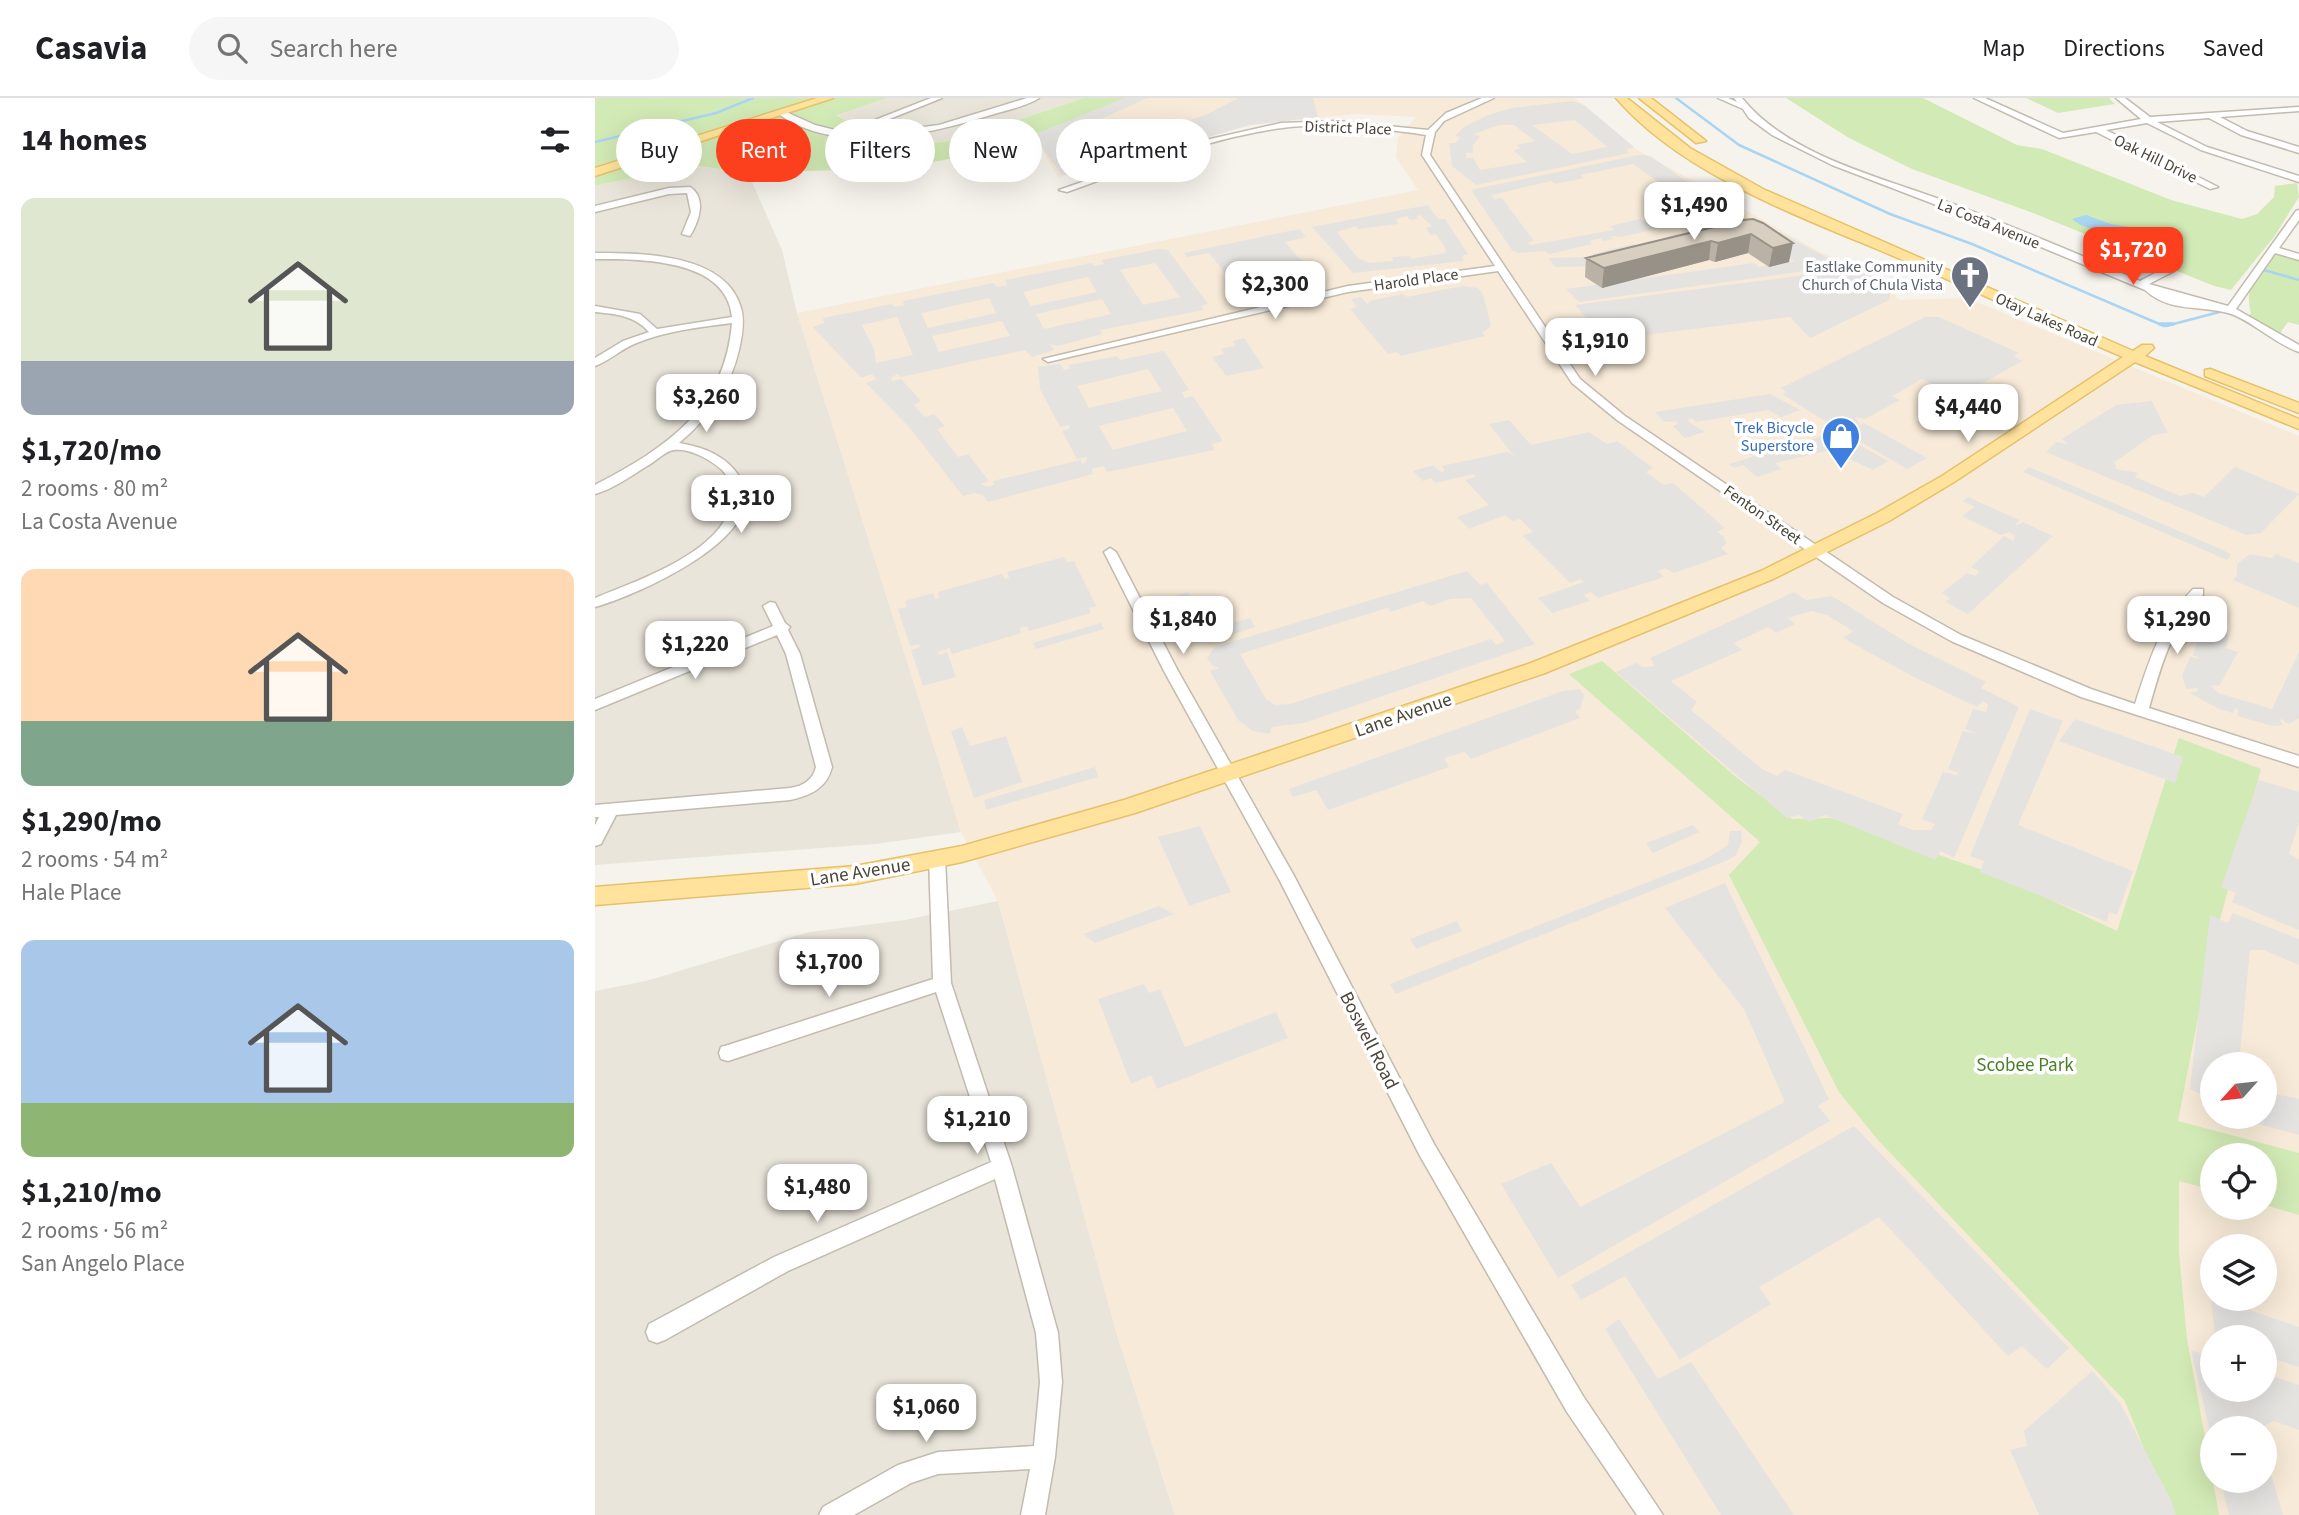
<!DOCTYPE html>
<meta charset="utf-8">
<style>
:root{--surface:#fff;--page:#f6f6f6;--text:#202124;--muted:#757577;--line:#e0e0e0;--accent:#fc3f1d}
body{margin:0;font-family:"Source Sans 3",sans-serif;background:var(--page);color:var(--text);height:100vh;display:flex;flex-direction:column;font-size:26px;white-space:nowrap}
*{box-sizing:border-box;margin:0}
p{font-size:23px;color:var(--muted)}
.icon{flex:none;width:38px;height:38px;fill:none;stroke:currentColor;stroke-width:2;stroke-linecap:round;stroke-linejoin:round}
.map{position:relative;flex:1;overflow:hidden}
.drawer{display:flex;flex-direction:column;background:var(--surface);width:595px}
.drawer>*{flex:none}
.banner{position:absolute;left:21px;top:21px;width:665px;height:63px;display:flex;gap:14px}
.needle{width:46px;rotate:243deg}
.fabs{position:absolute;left:1605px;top:954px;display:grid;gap:14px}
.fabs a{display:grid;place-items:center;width:77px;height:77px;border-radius:50%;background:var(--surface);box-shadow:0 7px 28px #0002;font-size:35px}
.price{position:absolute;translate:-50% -60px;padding:0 16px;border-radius:14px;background:#fff;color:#222;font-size:23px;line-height:46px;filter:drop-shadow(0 2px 4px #0008)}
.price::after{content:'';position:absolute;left:50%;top:42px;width:21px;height:16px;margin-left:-10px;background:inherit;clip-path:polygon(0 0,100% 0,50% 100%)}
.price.selected{background:var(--accent);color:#fff}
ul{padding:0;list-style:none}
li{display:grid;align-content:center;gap:14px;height:371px;padding:0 21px}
li span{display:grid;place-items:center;height:217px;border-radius:14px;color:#555}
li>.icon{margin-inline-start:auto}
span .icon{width:126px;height:126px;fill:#fffc;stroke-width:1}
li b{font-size:30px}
h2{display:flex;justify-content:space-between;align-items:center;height:84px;padding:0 21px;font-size:30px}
.pill{padding:0 24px;border-radius:32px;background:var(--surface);box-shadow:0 7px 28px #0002;font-size:24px;line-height:63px}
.pill.selected{background:var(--accent);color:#fff}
header{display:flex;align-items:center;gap:42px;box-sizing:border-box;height:98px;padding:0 35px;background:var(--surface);border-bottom:2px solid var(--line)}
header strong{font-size:33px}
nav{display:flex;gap:38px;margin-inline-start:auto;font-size:24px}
.search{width:490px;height:63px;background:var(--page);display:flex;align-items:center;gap:18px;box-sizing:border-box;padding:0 24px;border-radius:38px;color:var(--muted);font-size:26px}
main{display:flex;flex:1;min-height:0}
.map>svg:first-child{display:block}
.residential{fill:#eae5da}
.commercial{fill:#f7ead8;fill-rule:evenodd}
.green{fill:#d2eab5}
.parking{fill:#e5e3e0;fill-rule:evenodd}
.water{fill:#a9d4f2}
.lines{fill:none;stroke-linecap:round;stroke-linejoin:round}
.stream-far1{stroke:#a9d4f2;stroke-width:2.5}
.stream{stroke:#a9d4f2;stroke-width:3.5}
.minor-casing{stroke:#c2bbae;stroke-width:3}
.major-casing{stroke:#e6c16a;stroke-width:3}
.minor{fill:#fff;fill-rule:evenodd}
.major{fill:#ffe39c;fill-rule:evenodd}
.wall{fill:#bab2a6}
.shaded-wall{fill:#979187}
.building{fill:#d8cfc1;stroke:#979187;stroke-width:2}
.labels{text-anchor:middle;stroke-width:7;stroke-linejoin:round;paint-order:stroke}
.far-street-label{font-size:16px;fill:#4b4439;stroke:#fff}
.far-worship-label{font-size:16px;fill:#5b616d;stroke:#fff;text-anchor:end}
.far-shop-label{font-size:16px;fill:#366cbe;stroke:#fff;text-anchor:end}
.street-label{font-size:19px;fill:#4b4439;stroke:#fff}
.park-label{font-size:19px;fill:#4a7f2a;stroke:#fff}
</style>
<header>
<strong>Casavia</strong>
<div class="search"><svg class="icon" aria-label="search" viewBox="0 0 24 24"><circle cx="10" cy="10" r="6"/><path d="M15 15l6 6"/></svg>Search here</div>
<nav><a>Map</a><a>Directions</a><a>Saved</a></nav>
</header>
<main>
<section class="drawer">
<h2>14 homes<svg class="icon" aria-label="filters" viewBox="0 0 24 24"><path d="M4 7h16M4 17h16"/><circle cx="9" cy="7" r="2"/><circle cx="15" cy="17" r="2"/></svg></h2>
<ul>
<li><span style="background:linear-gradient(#dfe7d0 75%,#9aa5b1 0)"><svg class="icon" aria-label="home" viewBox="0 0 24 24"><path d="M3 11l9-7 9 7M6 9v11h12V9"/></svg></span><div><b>$1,720/mo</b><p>2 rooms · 80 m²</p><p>La Costa Avenue</p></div></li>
<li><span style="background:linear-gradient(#ffd9b3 70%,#7fa58c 0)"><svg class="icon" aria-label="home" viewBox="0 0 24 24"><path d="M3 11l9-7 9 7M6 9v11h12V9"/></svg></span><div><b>$1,290/mo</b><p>2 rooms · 54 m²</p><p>Hale Place</p></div></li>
<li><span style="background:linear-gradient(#a9c7e8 75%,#8fb573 0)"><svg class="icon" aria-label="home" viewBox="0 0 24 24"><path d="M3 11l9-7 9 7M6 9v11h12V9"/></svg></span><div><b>$1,210/mo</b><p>2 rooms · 56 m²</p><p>San Angelo Place</p></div></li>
</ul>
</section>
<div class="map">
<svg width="1704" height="1417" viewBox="0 0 1704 1417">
<rect width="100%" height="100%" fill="#f6f3ec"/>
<!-- residential -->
<path class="residential" d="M292,0H489L364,42L303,49L240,16Z
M96,67L153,75L187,152L202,215L366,734L280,746L0,767V88Z
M403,803L522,1237L580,1417H0V893L51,883L214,834L310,822Z"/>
<!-- commercial -->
<path class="commercial" d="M532,0H980L1041,51L1223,153L1291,182L1303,202L1372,200L1704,338V1417H580L522,1237L403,803L366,734L202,215L823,92L801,59L803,40L821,19L760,16L655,27L499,72L463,79L439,37ZM1617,966H1670V1018H1617ZM1617,1057H1670V1110H1617ZM1617,1148H1670V1200H1617ZM1617,1239H1670V1292H1617ZM1617,1330H1670V1382H1617Z"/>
<!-- green -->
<path class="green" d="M0,0H292L241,17L303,49L364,42L489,0H532L439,37L371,58L304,70L153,75L96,67L0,88Z
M1191,0H1328L1422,47L1447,51L1576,102L1647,121L1662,116L1679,99L1680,88L1702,85L1704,99L1679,139L1636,192L1619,188L1438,115L1317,71L1254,40Z
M1431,0H1514L1520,6L1463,15Z
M1682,154L1704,160V227L1693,224L1683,238L1653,219L1656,215C1652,200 1653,182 1665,170C1671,164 1677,162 1682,154Z
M1007,563L1141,679L1197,721L1236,720L1402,777L1522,833L1584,640L1666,671L1615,858L1583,1023L1704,1055V1117L1670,1107V1057H1617V1092L1584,1083V1155L1592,1241L1624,1417H1575L1530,1303L1283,1042L1244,994L1134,777L1165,744L974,576Z"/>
<!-- parking -->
<path class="parking" d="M529,0H552L463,41L481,66L515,56L508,48L608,18L644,0H718L723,19L655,27L499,72L467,77L440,39L441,36Z
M977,3L989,7L1039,49L1031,52L1034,55L881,87L857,68L854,45H861L865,39L860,38L869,29L893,17L917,10ZM980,22L1012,49L977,56L937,27ZM904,27H919L940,43L922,47L925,50L919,53L932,64L885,72L878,60H871V55H878V47L885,39L879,36Z
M1044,57L1055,58L1131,111L1121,113L1125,117L1026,139L1016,138L1019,141L1009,143L1005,140L994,143L997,146L954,156L950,153L923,155L917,152L876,92ZM1038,66L1103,112L1049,124L1044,121L1016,128L1019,132L936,147L932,144L939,143L907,100L899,101L897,97L956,83L960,86L989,80L986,77Z
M833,107L843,121H850L873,156L866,158L869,163L758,175L717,129ZM825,117L837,128L831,130L835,137L841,136L851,151L850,155L816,161L814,158L797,159L798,163L774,165L763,160L742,134L761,128L763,131L803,126L801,121L812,118L815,122L823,121L822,118Z
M1148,121L1154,124L1161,122L1237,162L1228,165L1232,170L984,204L971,191L1159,165L1164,169L1200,163L1152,135L1005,168L960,169L953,160L1000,159L997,156L1038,146L1044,149L1053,144L1076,141L1073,138Z
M704,131L711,139L690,144L724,182L649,199L614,155L592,159L589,155Z
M564,151L573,152L613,206L606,208L609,212L505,232L507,236L463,248L455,246L459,252L437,259L430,252L306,279L302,276L296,280L297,283L306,281L326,303L319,307L330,319L339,316L350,328L342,331L363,359L373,356L394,383L386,386L391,389L399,387L398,383L486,362L487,366L491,364L492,359L482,361L467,333L474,331L475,327L465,329L445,291L443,269L465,266L469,272L475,271L474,267L522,258L525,262L569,253L594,292L587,294L590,300L598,298L628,343L617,346L619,352L512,374L509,368L497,371L498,376L393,404L388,397L379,395L368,398L315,330L271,285L282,281L277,276L266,280L218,229L229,225L228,220L297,206L299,209L309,207L308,203L399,185L402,189L412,187L410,182L497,165L499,168L509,166L507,162ZM560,165L585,199L548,207L525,172ZM493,179L502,194L436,208L428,194ZM394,200L401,215L333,230L326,215ZM507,201L516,216L449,231L441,216ZM302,219L318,257L281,265L279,251L267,227ZM407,223L415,238L344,254L337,238ZM553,271L567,293L494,310L482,288ZM578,310L592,333L518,352L504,328Z
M1256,171L1271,174L1297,188L1294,202L1215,240L1195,219L1010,242L980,207Z
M867,188L883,190L888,196L896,228L887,235L890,238L806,258L802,254L793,256L755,211L762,209L756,201L766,199L773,207L774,203L808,196L812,199Z
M1330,219H1344L1424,255L1419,258L1427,263L1381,289L1415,306L1399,318L1327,281L1297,298L1305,302L1270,321L1260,319L1265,327L1269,325L1332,360L1312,371L1249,334L1254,331L1250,329L1243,331L1187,296L1191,294L1186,290Z
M649,240L669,270L631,278L617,259L629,256L626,251L640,248L638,243Z
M1175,296L1205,312L1186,319L1173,312L1101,324L1097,320L1093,321L1094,324L1110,334L1090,340L1078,328L1083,326L1080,323L1069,324L1060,314Z
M1557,303L1573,335L1558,337L1520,364L1521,371L1543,375L1540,379L1585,398L1598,395L1609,399L1640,369L1704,396L1666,435L1651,437L1451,354L1461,344L1473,346L1467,341L1521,307Z
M914,322L936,347L994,334L1012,346L1022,343L1058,370L1051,374L1069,387L1078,385L1130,430L1122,434L1129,439L1131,445L1126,450L1133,456L1079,475L1070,470L1063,473L1069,479L1003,500L996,494L989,497L995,503L957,515L943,500L989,484L986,481L975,485L928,438L938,434L925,421L917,423L910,417L874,431L862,419L894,407L870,382L881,379L879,376L840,385L836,380L828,383L818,373L838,367L846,374L850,373L847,368L912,354L919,358L894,326Z
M1231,337L1236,341L1248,338L1293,363L1278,372L1235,352L1180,365L1186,371L1162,379L1148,367L1139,370L1134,366Z
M1434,369L1628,452L1636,457L1632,462L1428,374Z
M1373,399L1424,422L1420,428L1428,424L1458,438L1373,516L1351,504L1355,500L1347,495L1372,475L1381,478L1384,473L1376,469L1409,438L1418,443L1420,439L1415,434L1406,437L1367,418L1380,409L1368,403Z
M1655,456L1677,460L1681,456L1704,465V510L1638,482L1642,478V466Z
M469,459L472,464L479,463L501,508L494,510L496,515L434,533L432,528L425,530L426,535L357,556L354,550L343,554L344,557L352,554L361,579L328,588L316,552L325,549L324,546L315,548L303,511L312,509L310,503L338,495L340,501L344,500L343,494L407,476L410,481L414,480L412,474Z
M872,473L885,487L892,485L940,546L709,625L677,629L674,636L658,633L643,622L615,573L625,570L618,568L612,560L620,549ZM876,500L910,543L901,547L896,541L695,606L680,607L671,601L645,556L792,510L796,514L828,503L835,508L855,501Z
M593,494L615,531L655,520L660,529L620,542L615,533L603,535L582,497Z
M1199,494L1211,502L1237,498L1314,546L1391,584L1386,590L1424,609L1359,760L1346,753L1340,762L1230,717L1214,724L1204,717L1192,720L1021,574L1041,565L1048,569L1060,568L1055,560ZM1216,513L1232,517L1258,533L1248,540L1319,579L1382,609L1388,603L1393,607L1391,614L1378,611L1370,631L1383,636L1368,633L1353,671L1363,674L1361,677L1348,674L1327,721L1340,726L1336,732H1317L1303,726L1308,716L1190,672L1182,678L1167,671L1096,612L1102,604L1076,583L1147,552L1139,545L1173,529L1181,535L1200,526L1193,520Z
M1619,519L1634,538L1631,550L1643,554L1624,588L1616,587L1623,595L1677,611L1704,554V620L1694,626L1684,620L1688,627L1678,628L1642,618L1644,612L1640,610L1638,615L1624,611L1595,595L1603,593L1602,590L1591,591L1587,578L1595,559L1607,561L1598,557L1606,532L1616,534L1607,523Z
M506,525L509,531L441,551L438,545Z
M985,591L989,598L985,611L980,613L985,620L876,661L870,654L849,660L854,669L733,712L721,692L698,699L694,691L968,593Z
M1435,611L1468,623L1423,727L1538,773L1522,817L1514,814L1512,824L1385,774L1389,763L1375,758Z
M1480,621L1588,659L1580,685L1464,643Z
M367,629L375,648L411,638L427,684L379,700L356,633Z
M500,669L503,679L391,712L389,702Z
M1664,682L1704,694V724L1694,756L1704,761V832L1637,804L1641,795L1626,789Z
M1098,727L1104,734L1058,755L1051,745Z
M605,728L636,794L594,808L563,739Z
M1135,733H1146L1147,743L1141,757L1133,762L801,896L795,886L1109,762L1133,747Z
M1130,785L1234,1001L1223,1008L1235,1023L963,1180L906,1086L956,1065L985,1109L1190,1004L1149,911L1070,810Z
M564,808L579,816L500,845L488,836Z
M1638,815L1704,841V867L1669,852H1655L1644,966H1617V1012L1615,1000L1595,991L1615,817L1633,825Z
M862,823L867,833L821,851L815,841Z
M549,886L554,895L565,891L590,949L681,914L693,940L562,991L556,977L536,986L503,901Z
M1670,994L1704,1001V1037L1639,1019L1670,1018Z
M1259,1028L1474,1250L1452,1271L1427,1248L1413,1258L1284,1119L1164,1189L1176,1206L1085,1262L1030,1178L986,1202L976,1187Z
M1616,1199L1704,1229V1269L1670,1258V1239H1620Z
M1024,1221L1063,1281L1096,1264L1199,1417H1126L1010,1231Z
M1596,1252L1617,1259V1292H1670V1276L1704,1287V1332L1679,1323L1665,1330H1617V1342Z
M1497,1273L1525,1305L1576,1402L1581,1417H1444L1415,1352L1432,1348L1429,1333Z
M1670,1356L1688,1417H1634L1626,1383L1670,1382Z"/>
<!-- water -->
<path class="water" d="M1491,117L1516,126L1547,131L1565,142V146L1578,158C1556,166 1536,145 1517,137C1503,131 1489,132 1477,121Z"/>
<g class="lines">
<!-- stream-far1 -->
<path class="stream-far1" d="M1081,0L1144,47L1295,116L1377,146L1569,228
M0,44L121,15L158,0
M1665,171L1704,182
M1571,228L1632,212"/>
<!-- stream -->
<path class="stream" d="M1565,226H1578"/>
<defs>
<path id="minor" d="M336,0H347L287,24L280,22Z
M432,0H444C432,8 413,12 399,16C335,36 242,59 182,15L189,13L220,27L248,34L280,35L344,27Z
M887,0H899L849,23L840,34L835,57L985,281L1030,318L1298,499L1366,537L1496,591L1540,606C1554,563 1566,523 1598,491H1608V497C1576,529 1566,568 1554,610L1704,658V669L1486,599L1356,543L1288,505L1022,322L977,285L903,173L753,194L453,264L448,261L753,188L900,168L827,57L831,37C783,30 735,24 687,30C613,40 542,69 472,94L464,92L602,44L686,25L742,23L833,32L851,15Z
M1123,0H1133L1142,4L1139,0H1147C1194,59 1290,80 1358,106C1421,130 1484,156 1545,183L1571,169H1579V173L1554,186L1633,208L1701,113L1704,112V122L1684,150L1704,156V162L1680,155L1641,211L1704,247V254C1680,246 1655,221 1633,215C1605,207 1575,215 1550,192L1378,121L1237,67L1177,37L1154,20L1148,11Z
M1379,0H1390L1468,35L1546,21L1521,0H1530L1555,19L1704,9V13L1625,19L1652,33L1704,49V55L1646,37L1614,20L1562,24L1612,49L1704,78V84L1606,52L1552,25L1511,32L1623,89L1615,91L1501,34L1464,40Z
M74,90L95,89C112,100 104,123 95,138L87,136L96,114L92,95L74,96L0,114V108Z
M0,155C45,155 131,155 146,210C150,223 147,239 144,252C135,290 114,320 84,345C108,349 130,357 144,378C184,436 40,498 0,509V500C41,483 126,455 136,406C139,392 137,383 127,372C116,362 95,350 79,352C70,353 60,364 52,368C36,378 18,391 0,396V387C71,350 130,311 137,225C104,229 70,233 39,246C25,252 14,263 0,268V260L28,243L54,234C39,217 20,216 0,214V208L45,216L62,231L137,219C132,160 43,161 0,161Z
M515,450L521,454L583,573L698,776L839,1046L988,1298L1068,1417H1042L972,1314L825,1058L685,783L569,573L509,454Z
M175,504L180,505L190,525L195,529L193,532L205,556L237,669C232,690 215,698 195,702L21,717L6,746L0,748V727L4,719H0V707L195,690C208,688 218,682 221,669L191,556L182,537L0,612V601L178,528L168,508Z
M342,754L348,756L350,760L356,885L417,1069L463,1235L467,1284L460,1359L450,1417H426L435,1371L343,1376L316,1385L259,1417H224L228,1409L303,1367L343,1354L439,1348L445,1284L441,1235L400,1081L193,1173L70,1242L62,1245L54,1242L51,1234L54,1226L179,1159L396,1064L341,894L133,963L126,961L124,955L126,949L133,947L338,881L334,760L336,756Z"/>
<path id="major" d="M222,0H238L0,78V70Z
M1021,0H1032L1095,50L1168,91L1538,253L1547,247H1557L1559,250L1550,258L1704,321V331L1540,264L1359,384L1294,423L1178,481L950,575L540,715L367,764L260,786L0,807V789L260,768L367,748L529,702L936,565L1166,473L1282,415L1347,378L1528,259C1455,228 1383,194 1310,163C1215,122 1090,80 1021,0Z
M1044,0H1056L1111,43L1101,45Z
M1615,271L1704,305V315L1610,278V272Z"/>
</defs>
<!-- minor casing -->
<use href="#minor" class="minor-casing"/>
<!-- major casing -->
<use href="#major" class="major-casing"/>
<!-- minor -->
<use href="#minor" class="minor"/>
<!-- major -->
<use href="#major" class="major"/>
</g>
<!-- wall -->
<path class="wall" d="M1148,122L1194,164L1174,169L1153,155L1120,164L1114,162L1007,190L990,179L991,160Z"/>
<!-- shaded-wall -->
<path class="shaded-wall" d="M1156,136L1153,155L1120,164L1123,145Z
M1116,143L1114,162L1007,190L1009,170Z
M1198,145L1194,164L1174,169L1178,150Z"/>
<!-- building -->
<path class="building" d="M1158,121L1168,125L1198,145L1178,150L1156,136L1123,145L1116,143L1009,170L991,160L1148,122Z"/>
<!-- icons -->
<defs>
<symbol id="church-pin" viewBox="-11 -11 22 30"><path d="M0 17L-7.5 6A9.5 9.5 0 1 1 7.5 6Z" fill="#6b7280" stroke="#fff"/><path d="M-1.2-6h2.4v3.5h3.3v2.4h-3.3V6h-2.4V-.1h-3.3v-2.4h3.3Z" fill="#fff"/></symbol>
<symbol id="shop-pin" viewBox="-11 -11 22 30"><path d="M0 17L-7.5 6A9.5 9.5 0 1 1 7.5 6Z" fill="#3f7fe0" stroke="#fff"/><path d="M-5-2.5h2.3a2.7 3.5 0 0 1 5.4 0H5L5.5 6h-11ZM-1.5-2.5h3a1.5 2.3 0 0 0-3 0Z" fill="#fff"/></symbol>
</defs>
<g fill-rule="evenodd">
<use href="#church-pin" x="1353" y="155" width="44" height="60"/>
<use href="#shop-pin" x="1224" y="316" width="44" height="60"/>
</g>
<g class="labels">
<!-- far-street labels -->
<g class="far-street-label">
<text transform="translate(753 29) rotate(2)" y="6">District Place</text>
<text transform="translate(1561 60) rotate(26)" y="6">Oak Hill Drive</text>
<text transform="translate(1394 125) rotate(22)" y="6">La Costa Avenue</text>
<text transform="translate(821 181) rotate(-8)" y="6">Harold Place</text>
<text transform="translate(1452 221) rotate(24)" y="6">Otay Lakes Road</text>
<text transform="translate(1168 416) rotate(35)" y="6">Fenton Street</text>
</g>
<!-- far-worship labels -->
<g class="far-worship-label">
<text x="1348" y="174">Eastlake Community<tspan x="1348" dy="18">Church of Chula Vista</tspan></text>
</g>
<!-- far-shop labels -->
<g class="far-shop-label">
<text x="1219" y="335">Trek Bicycle<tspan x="1219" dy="18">Superstore</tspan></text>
</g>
<!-- street labels -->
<g class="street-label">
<text transform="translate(808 616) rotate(-19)" y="7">Lane Avenue</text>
<text transform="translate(265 773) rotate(-9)" y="7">Lane Avenue</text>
<text transform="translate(775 942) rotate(63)" y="7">Boswell Road</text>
</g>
<!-- park labels -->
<g class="park-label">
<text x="1430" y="973">Scobee Park</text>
</g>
</g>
</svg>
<div class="fabs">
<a><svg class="needle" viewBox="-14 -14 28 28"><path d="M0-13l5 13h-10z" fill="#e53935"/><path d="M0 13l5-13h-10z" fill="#757577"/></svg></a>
<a><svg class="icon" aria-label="locate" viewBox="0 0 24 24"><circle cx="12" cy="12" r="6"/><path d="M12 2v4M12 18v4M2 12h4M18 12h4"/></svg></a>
<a><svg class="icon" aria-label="layers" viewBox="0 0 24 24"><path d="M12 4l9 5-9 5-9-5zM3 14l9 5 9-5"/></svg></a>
<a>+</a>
<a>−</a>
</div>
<b class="price" style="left:1099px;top:144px">$1,490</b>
<b class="price selected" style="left:1538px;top:189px">$1,720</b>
<b class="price" style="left:680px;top:223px">$2,300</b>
<b class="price" style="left:1000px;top:280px">$1,910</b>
<b class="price" style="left:111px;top:336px">$3,260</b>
<b class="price" style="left:1373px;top:346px">$4,440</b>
<b class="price" style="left:146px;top:437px">$1,310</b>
<b class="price" style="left:588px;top:558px">$1,840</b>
<b class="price" style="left:1582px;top:558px">$1,290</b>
<b class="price" style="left:100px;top:583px">$1,220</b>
<b class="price" style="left:234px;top:901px">$1,700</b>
<b class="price" style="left:382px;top:1058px">$1,210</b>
<b class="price" style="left:222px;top:1126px">$1,480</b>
<b class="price" style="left:331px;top:1346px">$1,060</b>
<div class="banner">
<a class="pill">Buy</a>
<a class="pill selected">Rent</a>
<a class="pill">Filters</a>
<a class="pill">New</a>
<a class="pill">Apartment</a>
</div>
</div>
</main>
